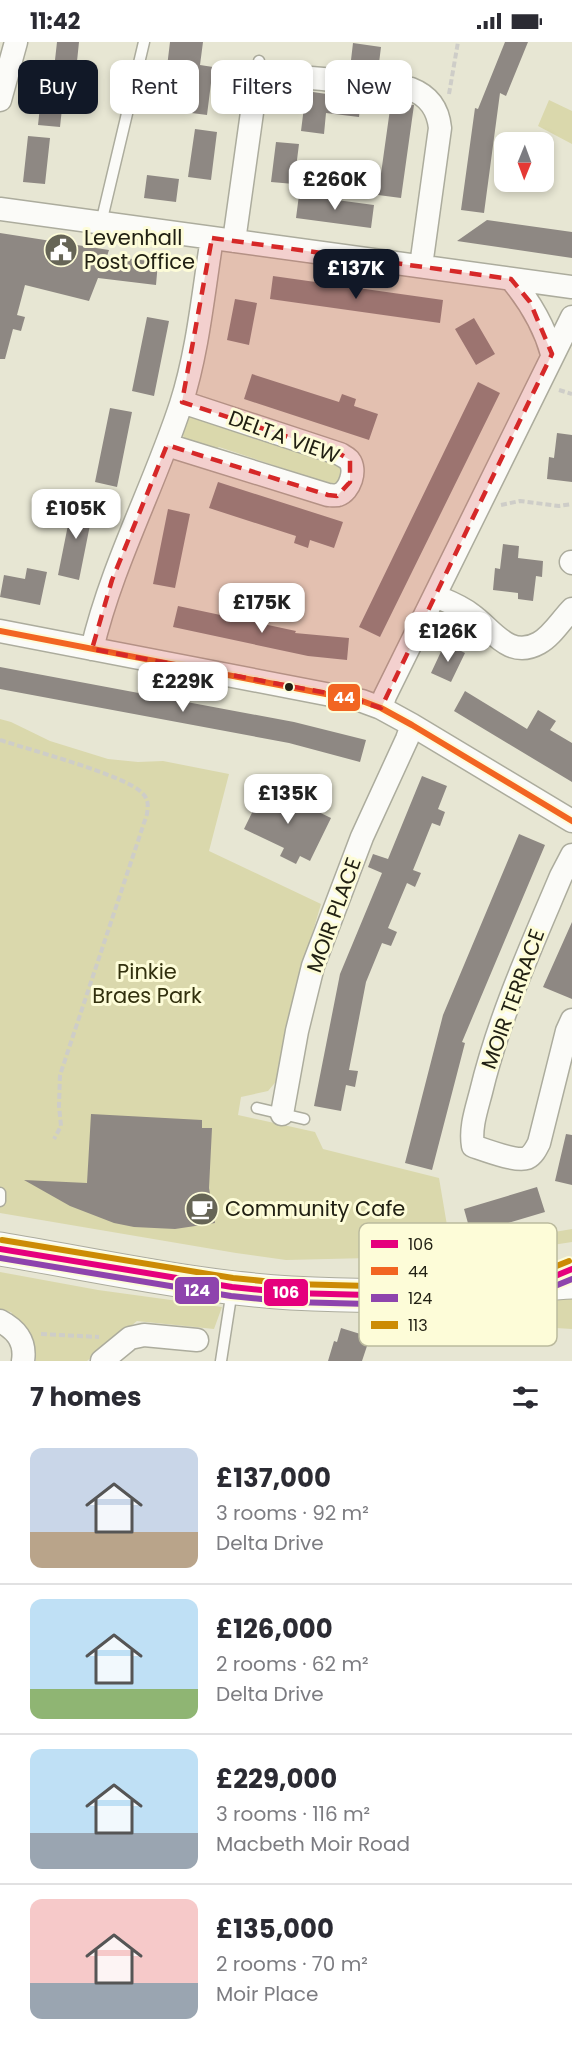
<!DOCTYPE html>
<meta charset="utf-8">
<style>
:root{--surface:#fff;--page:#f7f7f7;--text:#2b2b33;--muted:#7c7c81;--line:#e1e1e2;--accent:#111827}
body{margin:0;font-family:Poppins,sans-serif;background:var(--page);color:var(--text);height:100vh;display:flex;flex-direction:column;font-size:22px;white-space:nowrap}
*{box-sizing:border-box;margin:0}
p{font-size:20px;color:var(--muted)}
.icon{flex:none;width:33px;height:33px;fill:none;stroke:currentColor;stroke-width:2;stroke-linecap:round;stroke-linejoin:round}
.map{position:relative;height:1319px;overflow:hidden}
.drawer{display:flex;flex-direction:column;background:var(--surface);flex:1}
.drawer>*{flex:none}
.banner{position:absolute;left:18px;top:18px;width:537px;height:54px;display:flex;gap:12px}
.needle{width:39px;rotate:181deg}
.buttons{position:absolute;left:494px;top:90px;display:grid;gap:12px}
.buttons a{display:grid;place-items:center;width:60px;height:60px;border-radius:12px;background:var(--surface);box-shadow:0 3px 9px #0003;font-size:30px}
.price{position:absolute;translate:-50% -51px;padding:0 14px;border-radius:12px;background:#fff;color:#222;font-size:20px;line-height:39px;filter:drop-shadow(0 2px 3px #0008)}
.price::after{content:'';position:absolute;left:50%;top:36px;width:18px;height:14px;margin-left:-9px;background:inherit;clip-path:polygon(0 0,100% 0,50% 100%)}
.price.selected{background:var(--accent);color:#fff}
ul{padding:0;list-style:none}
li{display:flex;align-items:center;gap:18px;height:150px;padding:0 30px}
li+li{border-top:2px solid var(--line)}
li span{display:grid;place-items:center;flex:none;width:168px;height:120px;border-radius:12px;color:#555}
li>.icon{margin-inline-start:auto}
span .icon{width:72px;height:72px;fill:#fffc;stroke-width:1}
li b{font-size:26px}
h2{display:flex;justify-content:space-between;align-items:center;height:72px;padding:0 30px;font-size:26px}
.tag{padding:0 21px;border-radius:12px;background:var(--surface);box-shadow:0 3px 9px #0003;font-size:21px;line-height:54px}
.tag.selected{background:var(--accent);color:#fff}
.status{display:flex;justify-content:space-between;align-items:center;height:42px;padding:0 30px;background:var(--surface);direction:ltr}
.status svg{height:16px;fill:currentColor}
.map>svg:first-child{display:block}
.green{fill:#dad8ac}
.building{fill:#8e8883}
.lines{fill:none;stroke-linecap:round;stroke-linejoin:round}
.service-casing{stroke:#acac9d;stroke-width:13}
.minor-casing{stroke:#acac9d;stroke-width:25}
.primary-casing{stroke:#acac9d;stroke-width:35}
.path{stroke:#cecdc8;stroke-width:4;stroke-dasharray:6 3;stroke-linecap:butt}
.service{stroke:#fbfbf8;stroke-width:10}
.minor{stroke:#fbfbf8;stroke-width:22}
.primary{stroke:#fbfbf8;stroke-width:33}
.bus-1-casing{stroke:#fdfcd8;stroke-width:10}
.bus-2-casing{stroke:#fdfcd8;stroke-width:10}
.bus-3-casing{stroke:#fdfcd8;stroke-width:10}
.bus-4-casing{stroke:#fdfcd8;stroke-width:10}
.bus-1{stroke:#e5007d;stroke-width:6}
.bus-2{stroke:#f26522;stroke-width:6}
.bus-3{stroke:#8e44ad;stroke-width:6}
.bus-4{stroke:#cc8b04;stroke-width:6}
.marked{fill:#d62828;fill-opacity:0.2;stroke:#d62828;stroke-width:4.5;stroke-dasharray:12 8;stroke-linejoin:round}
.bus-dot{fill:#212013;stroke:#fdfcd8;stroke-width:2}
.labels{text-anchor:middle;stroke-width:6;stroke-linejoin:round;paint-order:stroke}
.poi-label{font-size:21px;fill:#212013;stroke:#fdfcd8;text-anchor:start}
.street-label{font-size:21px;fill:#212013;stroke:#fdfcd8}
.park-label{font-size:21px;fill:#32300e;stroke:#fdfcd8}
.key{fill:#fdfcd8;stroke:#bbba9d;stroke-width:1.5}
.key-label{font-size:16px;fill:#212013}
.line-badge{stroke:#fdfcd8;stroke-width:2}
.badge-label{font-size:16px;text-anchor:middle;font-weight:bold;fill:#fff}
</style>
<div class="status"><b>11:42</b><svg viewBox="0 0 49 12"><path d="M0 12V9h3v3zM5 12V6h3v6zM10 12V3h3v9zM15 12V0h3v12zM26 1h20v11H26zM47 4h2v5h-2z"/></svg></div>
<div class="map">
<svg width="572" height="1319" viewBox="0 0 572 1319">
<rect width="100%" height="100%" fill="#e7e6d3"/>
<!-- green -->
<path class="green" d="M549,58L572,69V102L538,84Z
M191,374L331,413L343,428C338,442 336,444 321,445L318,438L219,405L210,409L184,397C181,388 184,380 191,374Z
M0,677L11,680L50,699L108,717L138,720L163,719L229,732L209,809L321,862L304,920L279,1036L268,1049L241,1055L238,1073L315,1090L323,1107L439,1136L452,1213L455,1207L572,1187V1200L513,1209L452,1214L286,1218L236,1211L0,1171Z
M0,1230L98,1248L222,1265L214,1287L137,1279L87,1319H36L34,1305L11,1270L0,1268Z
M572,1255V1287L491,1282V1274L515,1265Z"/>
<!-- building -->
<path class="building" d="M57,0H79L76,29L54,27Z
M170,0H203L200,23L213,25L207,73L184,70L188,37L166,33Z
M505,0H528L506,54L500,51L484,171L461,168L475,66L478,67Z
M353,1L381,5L379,21L351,18Z
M43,37L65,39L60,85L38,83Z
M306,49L361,57L359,75L326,71L324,92L301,89Z
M391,60L414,63L401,156L378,153Z
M195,87L217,90L211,138L188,135Z
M28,94L50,96L45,142L23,140Z
M276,100L299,102L294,142L271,140Z
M147,133L179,137L176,160L144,156Z
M299,153L374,163L371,186L296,176Z
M487,178L572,190V216L457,199Z
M0,191L109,208L107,214L158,220L156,243L98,236L89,259L25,243L17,273L25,275L21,289L13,287L5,317H0Z
M273,234L443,258L440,281L270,257Z
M235,257L257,261L249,303L227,298Z
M147,275L169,279L154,354L132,349Z
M474,276L495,312L476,323L455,287Z
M252,332L339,360L342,352L356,357L354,364L378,372L369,398L244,357Z
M478,340L500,351L380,595L359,585Z
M110,366L132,370L117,445L95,440Z
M557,391L572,393V440L547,437L549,415L554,416Z
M218,440L343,480L334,506L310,498L308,506L294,501L296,494L209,466Z
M73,458L94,463L79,538L58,533Z
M168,467L190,472L175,546L153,542Z
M503,502L519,504L518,516L543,519L542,535L536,534L533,559L518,557V551L493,548L495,526L500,527Z
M27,526L47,530L40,563L0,555L4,533L25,537Z
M178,564L296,589L295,591L349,596L347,618L308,614L173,585Z
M445,601L465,611L451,640L431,631Z
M0,625L294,680L366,698L360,720L289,701L0,647Z
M465,649L527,687L538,668L556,679L550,688L572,701V740L454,669Z
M422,734L447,744L438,767L445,770L440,784L432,781L413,828L421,831L415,845L407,841L388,886L397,890L391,904L382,901L366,940L349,1028L358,1029L355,1045L346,1043L341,1069L314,1064L340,932L382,831L368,825L373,812L388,817Z
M265,744L331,776L310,819L300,814L296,822L280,814L284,806L244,787Z
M519,792L545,803L462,1000L465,1001L432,1128L405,1121L443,973Z
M572,880V957L543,945Z
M91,1072L202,1078V1086H212L209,1146L215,1181L175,1187L134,1185L114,1181L70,1164L24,1138L87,1141Z
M566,1092L572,1093V1143L555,1139Z
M537,1145L545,1170L471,1192L464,1167Z
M341,1286L370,1295L362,1319H328L334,1299L337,1300Z"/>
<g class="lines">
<defs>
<path id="service" d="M259,19L258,31L261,39
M101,181L144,0
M257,1066L304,1077
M0,1151V1159
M221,1319L232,1248"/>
<path id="minor" d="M0,58L16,0
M0,167L572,245
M234,199L255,49L261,39L275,33L323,37L411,47C429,54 438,67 440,86L421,224
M511,237C530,260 544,283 552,312
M167,403L328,453C330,453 336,454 338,453C350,449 357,428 349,418C346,415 343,414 340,412L182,360
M571,520L572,521
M435,554C447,559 461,564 472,573C492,587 509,618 539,601C552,594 562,577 572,567
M0,589L362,659L381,666L412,683L572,779
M92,607C112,522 154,445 181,362C198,309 203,252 212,196
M381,666L385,654L572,275
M572,813L561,834C531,905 499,975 481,1050C476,1069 470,1086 473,1104C485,1108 516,1120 527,1116C533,1113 536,1107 539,1101L567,989L572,978
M282,1072L297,989L313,924L362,795L407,697L412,683
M0,1279C17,1288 26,1300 23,1319
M102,1319L130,1296L144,1293L197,1298"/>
<path id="primary" d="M0,1207C96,1223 194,1245 291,1251C348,1254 407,1255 464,1250C500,1247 536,1242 572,1240"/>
</defs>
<!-- service casing -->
<use href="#service" class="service-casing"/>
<!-- minor casing -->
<use href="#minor" class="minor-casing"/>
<!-- primary casing -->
<use href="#primary" class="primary-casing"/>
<!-- path -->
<path class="path" d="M449,52L458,0
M559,348L572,352
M501,463L520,459L559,464L572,462
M0,698C27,707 128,734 142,751C149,757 148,764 147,772L60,1033L59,1064L61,1084L54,1097
M41,1292L99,1295"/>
<!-- service -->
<use href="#service" class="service"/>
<!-- minor -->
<use href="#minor" class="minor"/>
<!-- primary -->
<use href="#primary" class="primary"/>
<defs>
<path id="bus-1" d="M0,1207L232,1245L291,1251L369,1253L463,1250L536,1242L572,1227"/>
<path id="bus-2" d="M0,589L362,659L381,666L412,683L572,779"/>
<path id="bus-3" d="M0,1216L231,1254L291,1260L369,1262L464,1259L538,1251L572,1237"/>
<path id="bus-4" d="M2,1198L233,1236L292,1242L369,1244L462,1241L534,1233L569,1219"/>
</defs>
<!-- bus-1 casing -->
<use href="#bus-1" class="bus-1-casing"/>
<!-- bus-2 casing -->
<use href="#bus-2" class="bus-2-casing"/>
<!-- bus-3 casing -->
<use href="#bus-3" class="bus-3-casing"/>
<!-- bus-4 casing -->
<use href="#bus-4" class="bus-4-casing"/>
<!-- bus-1 -->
<use href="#bus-1" class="bus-1"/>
<!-- bus-2 -->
<use href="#bus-2" class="bus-2"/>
<!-- bus-3 -->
<use href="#bus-3" class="bus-3"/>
<!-- bus-4 -->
<use href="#bus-4" class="bus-4"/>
</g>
<!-- marked area -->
<path class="marked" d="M212,196L511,237L530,260L552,312L381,666L343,654L92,607L112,538L167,403L328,453L337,454L350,440V418L340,412L182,360Z"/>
<!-- icons -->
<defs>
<symbol id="civic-disc" viewBox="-11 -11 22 22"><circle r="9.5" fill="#666556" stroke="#fdfcd8"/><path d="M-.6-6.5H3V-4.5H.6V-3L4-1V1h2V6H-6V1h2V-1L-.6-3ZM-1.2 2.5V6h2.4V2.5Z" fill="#fff"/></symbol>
<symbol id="cafe-disc" viewBox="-11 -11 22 22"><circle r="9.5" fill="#666556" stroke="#fdfcd8"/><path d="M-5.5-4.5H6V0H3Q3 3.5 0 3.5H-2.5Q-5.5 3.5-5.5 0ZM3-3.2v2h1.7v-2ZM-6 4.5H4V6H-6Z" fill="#fff"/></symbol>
</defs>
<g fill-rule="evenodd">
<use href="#civic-disc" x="42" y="189" width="38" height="38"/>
<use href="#cafe-disc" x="183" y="1148" width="38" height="38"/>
</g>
<!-- markers -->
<circle class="bus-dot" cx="289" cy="645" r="5"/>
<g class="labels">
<!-- poi labels -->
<g class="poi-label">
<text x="84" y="203">Levenhall<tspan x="84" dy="24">Post Office</tspan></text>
<text x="225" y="1174">Community Cafe</text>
</g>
<!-- street labels -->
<g class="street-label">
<text transform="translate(284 395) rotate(20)" y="7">DELTA VIEW</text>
<text transform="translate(334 873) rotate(-70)" y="7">MOIR PLACE</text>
<text transform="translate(513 957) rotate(-70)" y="7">MOIR TERRACE</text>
</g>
<!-- park labels -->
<g class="park-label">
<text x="147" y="937">Pinkie<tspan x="147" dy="24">Braes Park</tspan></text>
</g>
</g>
<!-- legend -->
<rect x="359" y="1181" width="198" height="123" rx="9" class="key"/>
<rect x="371" y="1198" width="27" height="8" fill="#e5007d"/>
<rect x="371" y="1225" width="27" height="8" fill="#f26522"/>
<rect x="371" y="1252" width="27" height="8" fill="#8e44ad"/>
<rect x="371" y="1279" width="27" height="8" fill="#cc8b04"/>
<g class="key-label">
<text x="408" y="1208">106</text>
<text x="408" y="1235">44</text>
<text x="408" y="1262">124</text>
<text x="408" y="1289">113</text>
</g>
<g class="line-badge">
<rect x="327" y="641" width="34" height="29" rx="6" fill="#f26522"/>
<rect x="174" y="1234" width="46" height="29" rx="6" fill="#8e44ad"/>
<rect x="263" y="1236" width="46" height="29" rx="6" fill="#e5007d"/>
</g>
<g class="badge-label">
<text x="344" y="661">44</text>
<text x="197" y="1254">124</text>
<text x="286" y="1256">106</text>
</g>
</svg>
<div class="buttons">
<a><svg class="needle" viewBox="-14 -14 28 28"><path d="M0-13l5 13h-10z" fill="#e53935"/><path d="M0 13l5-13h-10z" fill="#7c7c81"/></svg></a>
</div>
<b class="price" style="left:335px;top:169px">£260K</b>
<b class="price selected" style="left:356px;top:258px">£137K</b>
<b class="price" style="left:76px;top:498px">£105K</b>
<b class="price" style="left:262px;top:592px">£175K</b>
<b class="price" style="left:448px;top:621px">£126K</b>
<b class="price" style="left:183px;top:671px">£229K</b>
<b class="price" style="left:288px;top:783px">£135K</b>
<div class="banner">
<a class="tag selected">Buy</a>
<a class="tag">Rent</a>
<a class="tag">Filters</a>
<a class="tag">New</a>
</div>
</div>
<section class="drawer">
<h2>7 homes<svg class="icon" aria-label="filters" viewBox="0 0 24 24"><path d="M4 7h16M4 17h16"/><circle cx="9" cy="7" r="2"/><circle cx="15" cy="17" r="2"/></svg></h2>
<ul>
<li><span style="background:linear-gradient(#c9d6e8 70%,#b9a48a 0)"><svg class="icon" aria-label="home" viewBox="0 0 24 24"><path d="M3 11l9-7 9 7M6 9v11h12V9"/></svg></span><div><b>£137,000</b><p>3 rooms · 92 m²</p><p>Delta Drive</p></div></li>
<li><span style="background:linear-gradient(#bfe0f5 75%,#8fb573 0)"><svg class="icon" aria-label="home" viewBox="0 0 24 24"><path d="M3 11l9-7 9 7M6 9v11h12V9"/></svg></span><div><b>£126,000</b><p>2 rooms · 62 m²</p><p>Delta Drive</p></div></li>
<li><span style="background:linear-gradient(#bfe0f5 70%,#9aa5b1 0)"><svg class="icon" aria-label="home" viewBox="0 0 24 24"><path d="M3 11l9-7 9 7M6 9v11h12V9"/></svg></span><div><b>£229,000</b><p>3 rooms · 116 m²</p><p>Macbeth Moir Road</p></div></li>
<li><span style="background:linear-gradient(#f6c9c9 70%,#9aa5b1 0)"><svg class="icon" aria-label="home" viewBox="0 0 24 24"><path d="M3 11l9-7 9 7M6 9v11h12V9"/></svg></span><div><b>£135,000</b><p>2 rooms · 70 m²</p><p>Moir Place</p></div></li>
</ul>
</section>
